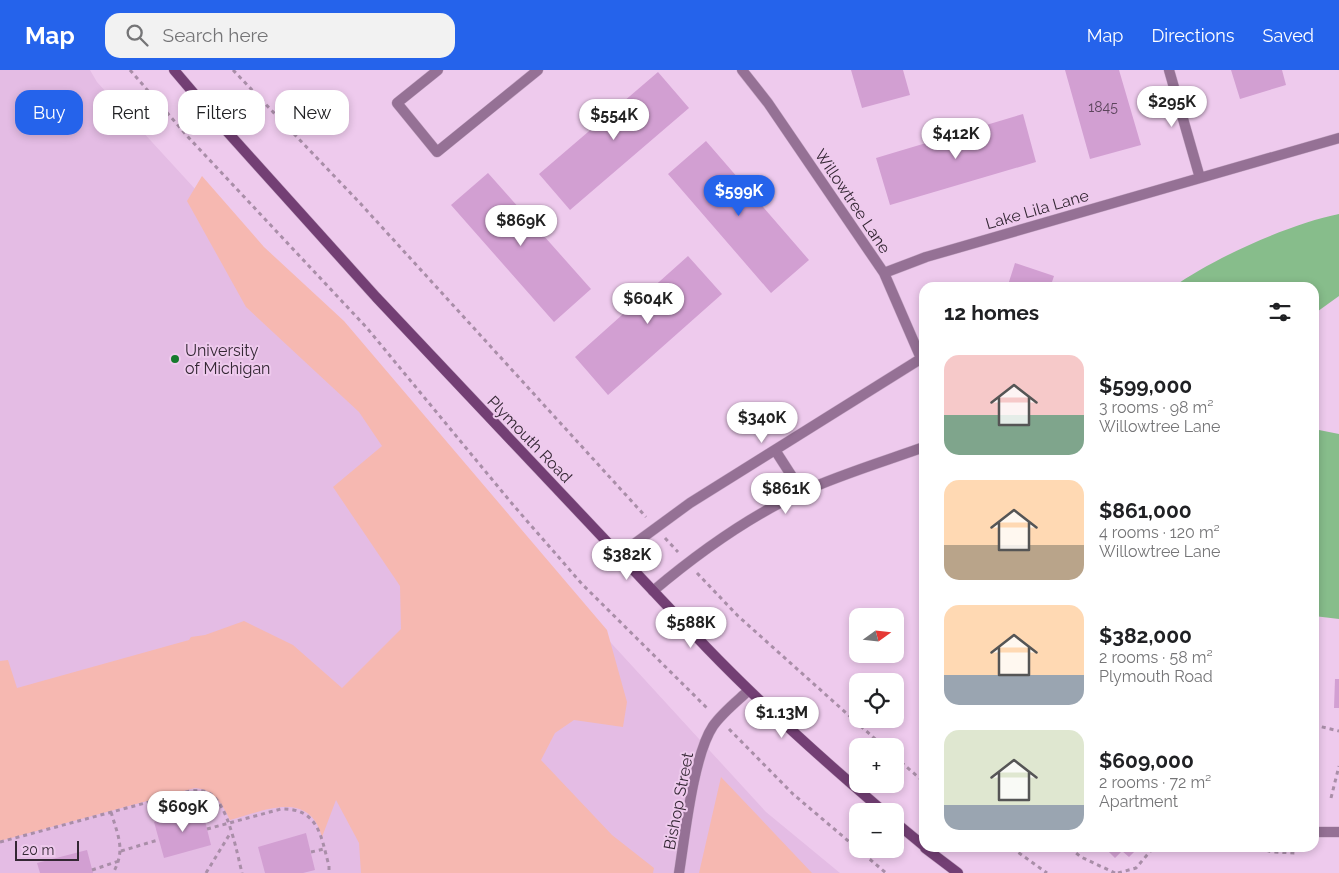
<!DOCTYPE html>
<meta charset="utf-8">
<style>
:root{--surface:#fff;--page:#f2f2f2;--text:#202124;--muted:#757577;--accent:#2563eb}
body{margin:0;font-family:Raleway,sans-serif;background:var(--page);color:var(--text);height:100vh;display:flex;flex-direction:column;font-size:19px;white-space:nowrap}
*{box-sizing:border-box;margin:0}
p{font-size:16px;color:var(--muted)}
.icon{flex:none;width:28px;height:28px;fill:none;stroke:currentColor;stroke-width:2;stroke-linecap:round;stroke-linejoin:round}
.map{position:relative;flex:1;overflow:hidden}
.drawer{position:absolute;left:919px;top:212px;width:400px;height:570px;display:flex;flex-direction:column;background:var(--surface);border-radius:15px;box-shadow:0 2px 8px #0003}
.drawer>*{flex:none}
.hud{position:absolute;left:15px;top:20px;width:475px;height:45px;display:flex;gap:10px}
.needle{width:32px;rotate:75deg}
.tools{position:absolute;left:849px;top:538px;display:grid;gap:10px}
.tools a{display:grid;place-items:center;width:55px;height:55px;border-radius:10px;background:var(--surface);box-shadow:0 2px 8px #0003;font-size:25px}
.scale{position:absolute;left:15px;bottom:12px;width:64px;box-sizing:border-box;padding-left:5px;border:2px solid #342734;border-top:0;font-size:14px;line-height:18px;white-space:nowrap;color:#342734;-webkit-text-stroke:4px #eecaed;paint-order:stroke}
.price{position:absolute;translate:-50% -42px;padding:0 11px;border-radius:18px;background:#fff;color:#222;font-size:16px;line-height:32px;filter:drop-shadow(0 1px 2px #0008)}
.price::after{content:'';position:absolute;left:50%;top:30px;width:15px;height:11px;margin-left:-8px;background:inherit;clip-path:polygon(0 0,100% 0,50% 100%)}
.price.active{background:var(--accent);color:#fff}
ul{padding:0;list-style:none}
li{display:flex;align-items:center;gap:15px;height:125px;padding:0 25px}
li span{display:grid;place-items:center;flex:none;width:140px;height:100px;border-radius:15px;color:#555}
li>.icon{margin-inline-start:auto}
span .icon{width:60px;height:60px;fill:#fffc;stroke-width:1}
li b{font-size:21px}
h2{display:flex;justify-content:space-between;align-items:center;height:60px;padding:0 25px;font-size:21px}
.tag{padding:0 18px;border-radius:15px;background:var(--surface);box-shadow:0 2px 8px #0003;font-size:18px;line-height:45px}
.tag.active{background:var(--accent);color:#fff}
header{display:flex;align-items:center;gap:30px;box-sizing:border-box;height:70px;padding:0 25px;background:var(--accent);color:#fff}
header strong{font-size:24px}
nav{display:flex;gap:28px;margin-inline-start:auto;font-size:18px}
.search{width:350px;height:45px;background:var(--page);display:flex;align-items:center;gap:12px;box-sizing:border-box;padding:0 18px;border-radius:15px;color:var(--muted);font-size:19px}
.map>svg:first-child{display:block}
.built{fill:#e4bce4}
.green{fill:#f6b8b1}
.water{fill:#87bd8b}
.building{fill:#d29fd2}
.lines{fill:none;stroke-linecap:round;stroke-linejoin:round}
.street-casing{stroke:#c9a9c8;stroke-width:11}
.secondary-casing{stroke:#c9a9c8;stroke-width:11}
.path{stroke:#a98ea8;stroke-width:3;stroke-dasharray:4 4;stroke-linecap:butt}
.street{stroke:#957195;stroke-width:10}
.secondary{stroke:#733f74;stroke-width:10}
.poi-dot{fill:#167a2d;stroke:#eecaed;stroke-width:2}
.labels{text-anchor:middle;stroke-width:4;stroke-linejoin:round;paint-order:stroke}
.number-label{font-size:14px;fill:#5c455c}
.street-label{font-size:16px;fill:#342734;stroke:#eecaed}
.poi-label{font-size:16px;fill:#342734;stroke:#eecaed;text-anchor:start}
</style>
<header>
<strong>Map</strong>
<div class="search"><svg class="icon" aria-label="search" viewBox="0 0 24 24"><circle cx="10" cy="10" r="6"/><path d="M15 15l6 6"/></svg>Search here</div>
<nav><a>Map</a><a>Directions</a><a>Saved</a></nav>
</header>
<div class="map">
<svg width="1339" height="803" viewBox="0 0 1339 803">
<rect width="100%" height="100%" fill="#eecaed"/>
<!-- built -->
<path class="built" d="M0,0H90L97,12L766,742L840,803H0Z"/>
<!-- green -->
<path class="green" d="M202,106L264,177L344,251L607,560L627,632L623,657L574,650L555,663L541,690L612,765L654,798L653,803H361L359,773L336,730L322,767C309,719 264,741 230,750C222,734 215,720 195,718L0,771V591L8,590L17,618L189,570L191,567L205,565L244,551L293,575L342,618L401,559L400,516L333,417L382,376L359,342L246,237L187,131Z
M721,707L812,803H699Z"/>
<!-- water -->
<path class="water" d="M1339,144V226L1314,244V218L1173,217C1214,188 1289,154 1339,144Z
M1314,359L1339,364V549L1314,546Z"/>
<!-- building -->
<path class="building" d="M851,0H903L910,25L862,38Z
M1065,0H1119L1141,75L1090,89Z
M1231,0H1282L1286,15L1240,29Z
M658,2L689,38L570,140L539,104Z
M1023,44L1036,92L890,135L876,88Z
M706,71L809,190L771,223L668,104Z
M488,103L591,219L554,252L451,135Z
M688,186L722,224L608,325L575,287Z
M1015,193L1054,206L1050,218H1007Z
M1335,609H1339V638H1334Z
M202,739L211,775L164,788L154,752Z
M306,763L315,800L303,803H265L258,777Z
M1105,778H1138L1129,787L1122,781L1115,788Z
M87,780L93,803H40L37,793Z"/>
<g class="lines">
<defs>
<path id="street" d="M438,0L397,33L437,82L538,0
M742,0L768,33L884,203L923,293
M1169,0L1200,108
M884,203L926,187L1339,68
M775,380L802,422
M619,485L690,433L922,288
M653,521C698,483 748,447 802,422C839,405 885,391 924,377
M1314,762H1339
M679,803C685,766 693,686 713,656C722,643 736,632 748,621"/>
<path id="secondary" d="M174,0L214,47L376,227L707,578C763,636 822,689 883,741
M895,752L924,776
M925,778L958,803"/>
</defs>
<!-- street casing -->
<use href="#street" class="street-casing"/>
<!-- secondary casing -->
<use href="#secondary" class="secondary-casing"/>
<!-- path -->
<path class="path" d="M130,0L189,68L367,258L514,436L582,514L708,639
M233,0L359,132L646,447
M665,468L678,482
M697,503L738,546L883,676
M1314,655L1339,661
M729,659L793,724L886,803
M895,687L924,712
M1331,728L1339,696
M111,742C118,766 126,780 113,803
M207,759L281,739C319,738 321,767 329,796V803
M0,772L190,721C197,720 203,720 209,723C228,733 237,783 242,803
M1012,778L1047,803
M1070,778L1081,787L1115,803
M1259,778L1272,782L1295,783
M121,781L158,770
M311,782L324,779
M92,800L119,791
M206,803L231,762
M1118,803L1136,798L1153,778"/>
<!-- street -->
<use href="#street" class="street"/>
<!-- secondary -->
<use href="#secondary" class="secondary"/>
</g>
<!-- markers -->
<circle class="poi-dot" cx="175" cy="289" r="5"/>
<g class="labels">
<!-- number labels -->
<g class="number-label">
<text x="1103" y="42">1845</text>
</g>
<!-- street labels -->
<g class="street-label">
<text transform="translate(853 131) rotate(56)" y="6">Willowtree Lane</text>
<text transform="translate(1037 139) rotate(-16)" y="6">Lake Lila Lane</text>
<text transform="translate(530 369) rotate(46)" y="6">Plymouth Road</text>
<text transform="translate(678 731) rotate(-79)" y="6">Bishop Street</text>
</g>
<!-- poi labels -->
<g class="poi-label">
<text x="185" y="286">University<tspan x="185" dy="18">of Michigan</tspan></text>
</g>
</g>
</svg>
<div class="tools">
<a><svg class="needle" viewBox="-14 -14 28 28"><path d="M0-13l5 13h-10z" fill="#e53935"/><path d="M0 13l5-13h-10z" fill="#757577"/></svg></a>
<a><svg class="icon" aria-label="locate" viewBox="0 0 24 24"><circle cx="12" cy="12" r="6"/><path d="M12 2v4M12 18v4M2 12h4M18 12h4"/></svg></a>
<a>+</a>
<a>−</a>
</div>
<div class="scale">20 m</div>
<b class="price" style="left:1172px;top:58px">$295K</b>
<b class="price" style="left:614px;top:71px">$554K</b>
<b class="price" style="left:956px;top:90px">$412K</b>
<b class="price active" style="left:739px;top:147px">$599K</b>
<b class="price" style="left:521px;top:177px">$869K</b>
<b class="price" style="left:648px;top:255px">$604K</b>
<b class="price" style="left:762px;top:374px">$340K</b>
<b class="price" style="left:786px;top:445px">$861K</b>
<b class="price" style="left:627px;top:511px">$382K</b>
<b class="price" style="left:691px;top:579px">$588K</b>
<b class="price" style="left:782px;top:669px">$1.13M</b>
<b class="price" style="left:183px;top:763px">$609K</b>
<div class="hud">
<a class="tag active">Buy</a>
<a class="tag">Rent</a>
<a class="tag">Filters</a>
<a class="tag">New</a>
</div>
<section class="drawer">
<h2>12 homes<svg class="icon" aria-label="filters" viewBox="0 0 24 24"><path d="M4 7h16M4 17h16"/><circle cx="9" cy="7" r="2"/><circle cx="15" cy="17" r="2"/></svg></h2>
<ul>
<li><span style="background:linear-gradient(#f6c9c9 60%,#7fa58c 0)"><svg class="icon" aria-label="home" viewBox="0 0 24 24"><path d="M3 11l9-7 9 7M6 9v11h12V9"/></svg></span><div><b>$599,000</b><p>3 rooms · 98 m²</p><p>Willowtree Lane</p></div></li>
<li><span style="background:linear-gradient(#ffd9b3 65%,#b9a48a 0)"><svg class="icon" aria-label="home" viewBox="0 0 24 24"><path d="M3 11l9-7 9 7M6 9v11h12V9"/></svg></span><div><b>$861,000</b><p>4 rooms · 120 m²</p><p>Willowtree Lane</p></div></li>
<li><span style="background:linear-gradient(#ffd9b3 70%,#9aa5b1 0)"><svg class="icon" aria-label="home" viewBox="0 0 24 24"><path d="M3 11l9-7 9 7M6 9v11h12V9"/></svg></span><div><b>$382,000</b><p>2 rooms · 58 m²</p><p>Plymouth Road</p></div></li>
<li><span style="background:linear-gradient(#dfe7d0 75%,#9aa5b1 0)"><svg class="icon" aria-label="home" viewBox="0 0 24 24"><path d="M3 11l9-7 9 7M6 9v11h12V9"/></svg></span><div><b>$609,000</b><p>2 rooms · 72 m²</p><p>Apartment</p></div></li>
</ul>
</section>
</div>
